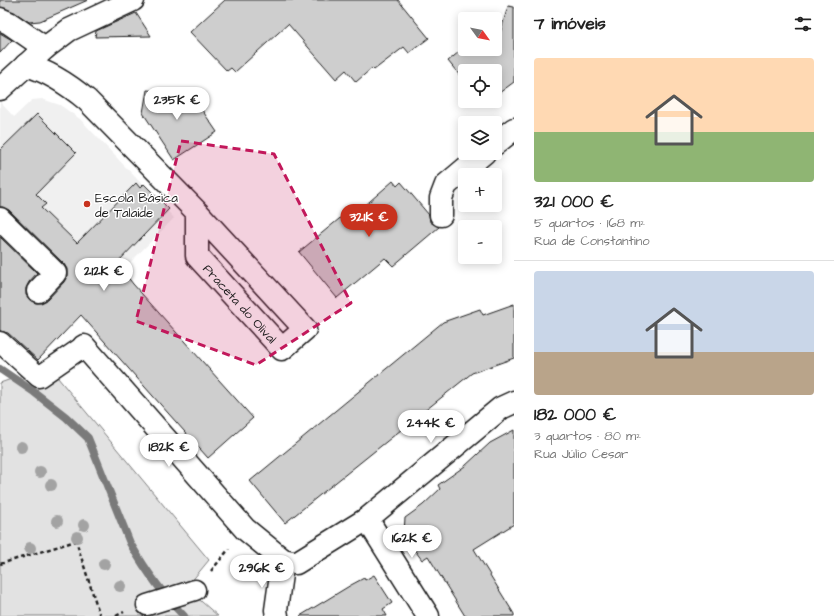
<!DOCTYPE html>
<html lang="pt">
<meta charset="utf-8">
<style>
:root{--surface:#fff;--page:#f6f6f6;--text:#222;--muted:#767676;--line:#e0e0e0;--accent:#c8321e}
body{margin:0;font-family:"Architects Daughter",sans-serif;background:var(--page);color:var(--text);height:100vh;display:flex;flex-direction:column;font-size:15px;white-space:nowrap}
*{box-sizing:border-box;margin:0}
p{font-size:13px;color:var(--muted)}
.icon{flex:none;width:22px;height:22px;fill:none;stroke:currentColor;stroke-width:2;stroke-linecap:round;stroke-linejoin:round}
.map{position:relative;flex:1;overflow:hidden}
.sheet{display:flex;flex-direction:column;background:var(--surface);width:320px}
.sheet>*{flex:none}
.needle{width:26px;rotate:123deg}
.fabs{position:absolute;left:458px;top:12px;display:grid;gap:8px}
.fabs a{display:grid;place-items:center;width:44px;height:44px;border-radius:4px;background:var(--surface);box-shadow:0 2px 10px #0003;font-size:20px}
.price{position:absolute;translate:-50% -34px;padding:0 9px;border-radius:14px;background:#fff;color:#222;font-size:13px;line-height:26px;filter:drop-shadow(0 1px 2px #0008)}
.price::after{content:'';position:absolute;left:50%;top:24px;width:12px;height:9px;margin-left:-6px;background:inherit;clip-path:polygon(0 0,100% 0,50% 100%)}
.price.selected{background:var(--accent);color:#fff}
ul{padding:0;list-style:none}
li{display:grid;align-content:center;gap:8px;height:212px;padding:0 20px}
li+li{border-top:1px solid var(--line)}
li span{display:grid;place-items:center;height:124px;border-radius:4px;color:#555}
li>.icon{margin-inline-start:auto}
span .icon{width:72px;height:72px;fill:#fffc;stroke-width:1}
li b{font-size:17px}
h2{display:flex;justify-content:space-between;align-items:center;height:48px;padding:0 20px;font-size:17px}
main{display:flex;flex:1;min-height:0}
.map>svg:first-child{display:block}
.built{fill:#f0f0f0}
.green{fill:#e2e2e2;stroke:#7f7f7f}
.lines{fill:none;stroke-linecap:round;stroke-linejoin:round}
.stream{stroke:#7a7a7a;stroke-width:8}
.building{fill:#cecece;stroke:#1c1c1c}
.pedestrian-casing{stroke:#1c1c1c;stroke-width:23}
.minor-casing{stroke:#1c1c1c;stroke-width:25}
.path{stroke:#1c1c1c;stroke-width:2.5;stroke-dasharray:4 3;stroke-linecap:butt}
.pedestrian{stroke:#fff;stroke-width:20}
.minor{stroke:#fff;stroke-width:22}
.tree{fill:#a3a3a3}
.marked{fill:#c2185b;fill-opacity:0.2;stroke:#c2185b;stroke-width:3;stroke-dasharray:8 5;stroke-linejoin:round}
.poi-dot{fill:#c8321e;stroke:#fff;stroke-width:1.5}
.labels{text-anchor:middle;stroke-width:3;stroke-linejoin:round;paint-order:stroke}
.poi-label{font-size:13px;fill:#1c1c1c;stroke:#fff;text-anchor:start}
.street-label{font-size:13px;fill:#1c1c1c;stroke:#fff}
</style>
<main>
<div class="map">
<svg width="514" height="616" viewBox="0 0 514 616">
<rect width="100%" height="100%" fill="#fff"/>
<filter id="ink" filterUnits="userSpaceOnUse"><feTurbulence type="fractalNoise" baseFrequency=".025" numOctaves="2"/><feDisplacementMap in="SourceGraphic" scale="8" xChannelSelector="R" yChannelSelector="G"/><feConvolveMatrix kernelMatrix="1 2 1 2 8 2 1 2 1" color-interpolation-filters="sRGB"/></filter>
<g filter="url(#ink)">
<!-- built -->
<path class="built" d="M42,99L60,105L80,119L174,218L108,285L0,190V102L14,117L32,100Z"/>
<!-- green -->
<path class="green" d="M48,366L209,560L186,588L218,616H0V383Z"/>
<g class="lines">
<!-- stream -->
<path class="stream" d="M0,369L34,392L66,417L88,438L130,543C145,569 163,595 184,616"/>
</g>
<!-- building -->
<path class="building" d="M0,0H88L40,21L29,22L14,12L0,7Z
M225,0H398L429,38L409,53L404,47L374,70L372,68L356,82L346,70L336,79L288,24L235,72L231,68L227,71L190,32Z
M508,6L514,7V82L495,96V71H465V82L448,61L465,47V49H495V33L499,37Z
M136,13L151,36L95,37L96,31Z
M0,33L12,40L0,53Z
M147,90L191,94L217,132L174,160L143,113Z
M37,114L76,153L36,194L46,204L41,208L77,243L136,183L140,188L144,184L169,209L117,263L133,284L253,418L208,458L81,315L38,360L8,333L0,331V237L37,273L29,282L26,288V295L30,300L36,303H41L47,300L64,282L67,276V269L64,264L9,210L3,207H0V150Z
M393,181L397,186L401,182L429,215L430,222L439,227L393,266L385,258L337,298L299,252L356,205L362,208Z
M514,304V358L472,373L285,523L250,481L443,322L480,309L483,315Z
M514,430V524L474,549L514,614V616H465L428,556L422,560L410,544L412,542L404,532L405,518L423,505L440,489L438,485L465,466L490,443Z
M374,575L392,603L383,609L387,616H300L351,585L364,578L365,580Z"/>
<g class="lines">
<defs>
<path id="pedestrian" d="M0,342L39,377L84,346
M147,605L195,590"/>
<g id="minor">
<path d="M0,19L9,23L45,48"/>
<path id="s1" d="M26,65C50,72 69,85 87,100L197,212V256L282,349L305,329L197,212"/>
<path d="M0,89L45,48L69,30L133,0"/>
<path d="M495,144L514,129"/>
<path d="M441,215V198L446,185L484,153"/>
<path d="M0,219L55,273L38,291"/>
<path d="M84,346L245,529L283,560L296,563L367,519L501,408L514,402"/>
<path d="M367,519L428,616"/>
<path d="M277,616L276,610L283,560"/>
</g>
</defs>
<!-- pedestrian casing -->
<use href="#pedestrian" class="pedestrian-casing"/>
<!-- minor casing -->
<use href="#minor" class="minor-casing"/>
<!-- path -->
<path class="path" d="M0,564L76,541L100,616
M211,571L229,549
M116,616L124,612"/>
<!-- pedestrian -->
<use href="#pedestrian" class="pedestrian"/>
<!-- minor -->
<use href="#minor" class="minor"/>
</g>
<!-- trees -->
<g class="tree">
<circle cx="21" cy="447" r="6"/>
<circle cx="40" cy="472" r="6"/>
<circle cx="51" cy="485" r="6"/>
<circle cx="57" cy="521" r="6"/>
<circle cx="84" cy="525" r="6"/>
<circle cx="77" cy="537" r="6"/>
<circle cx="30" cy="548" r="6"/>
<circle cx="104" cy="564" r="6"/>
<circle cx="120" cy="586" r="6"/>
</g>
</g>
<!-- marked area -->
<path class="marked" d="M181,141L274,154L351,303L256,365L136,321Z"/>
<!-- markers -->
<circle class="poi-dot" cx="87" cy="204" r="4"/>
<g class="labels">
<!-- poi labels -->
<g class="poi-label">
<text x="95" y="202">Escola Básica<tspan x="95" dy="15">de Talaíde</tspan></text>
</g>
<!-- street labels -->
<g class="street-label">
<text dy="5" stroke="none"><textPath href="#s1" startOffset="336">Praceta do Olival</textPath></text>
</g>
</g>
</svg>
<div class="fabs">
<a><svg class="needle" viewBox="-14 -14 28 28"><path d="M0-13l5 13h-10z" fill="#e53935"/><path d="M0 13l5-13h-10z" fill="#767676"/></svg></a>
<a><svg class="icon" aria-label="locate" viewBox="0 0 24 24"><circle cx="12" cy="12" r="6"/><path d="M12 2v4M12 18v4M2 12h4M18 12h4"/></svg></a>
<a><svg class="icon" aria-label="layers" viewBox="0 0 24 24"><path d="M12 4l9 5-9 5-9-5zM3 14l9 5 9-5"/></svg></a>
<a>+</a>
<a>−</a>
</div>
<b class="price" style="left:177px;top:121px">235K €</b>
<b class="price selected" style="left:369px;top:238px">321K €</b>
<b class="price" style="left:104px;top:292px">212K €</b>
<b class="price" style="left:431px;top:444px">244K €</b>
<b class="price" style="left:169px;top:468px">182K €</b>
<b class="price" style="left:412px;top:559px">162K €</b>
<b class="price" style="left:262px;top:589px">296K €</b>
</div>
<section class="sheet">
<h2>7 imóveis<svg class="icon" aria-label="filters" viewBox="0 0 24 24"><path d="M4 7h16M4 17h16"/><circle cx="9" cy="7" r="2"/><circle cx="15" cy="17" r="2"/></svg></h2>
<ul>
<li><span style="background:linear-gradient(#ffd9b3 60%,#8fb573 0)"><svg class="icon" aria-label="home" viewBox="0 0 24 24"><path d="M3 11l9-7 9 7M6 9v11h12V9"/></svg></span><div><b>321 000 €</b><p>5 quartos · 168 m²</p><p>Rua de Constantino</p></div></li>
<li><span style="background:linear-gradient(#c9d6e8 65%,#b9a48a 0)"><svg class="icon" aria-label="home" viewBox="0 0 24 24"><path d="M3 11l9-7 9 7M6 9v11h12V9"/></svg></span><div><b>182 000 €</b><p>3 quartos · 80 m²</p><p>Rua Júlio Cesar</p></div></li>
</ul>
</section>
</main>
